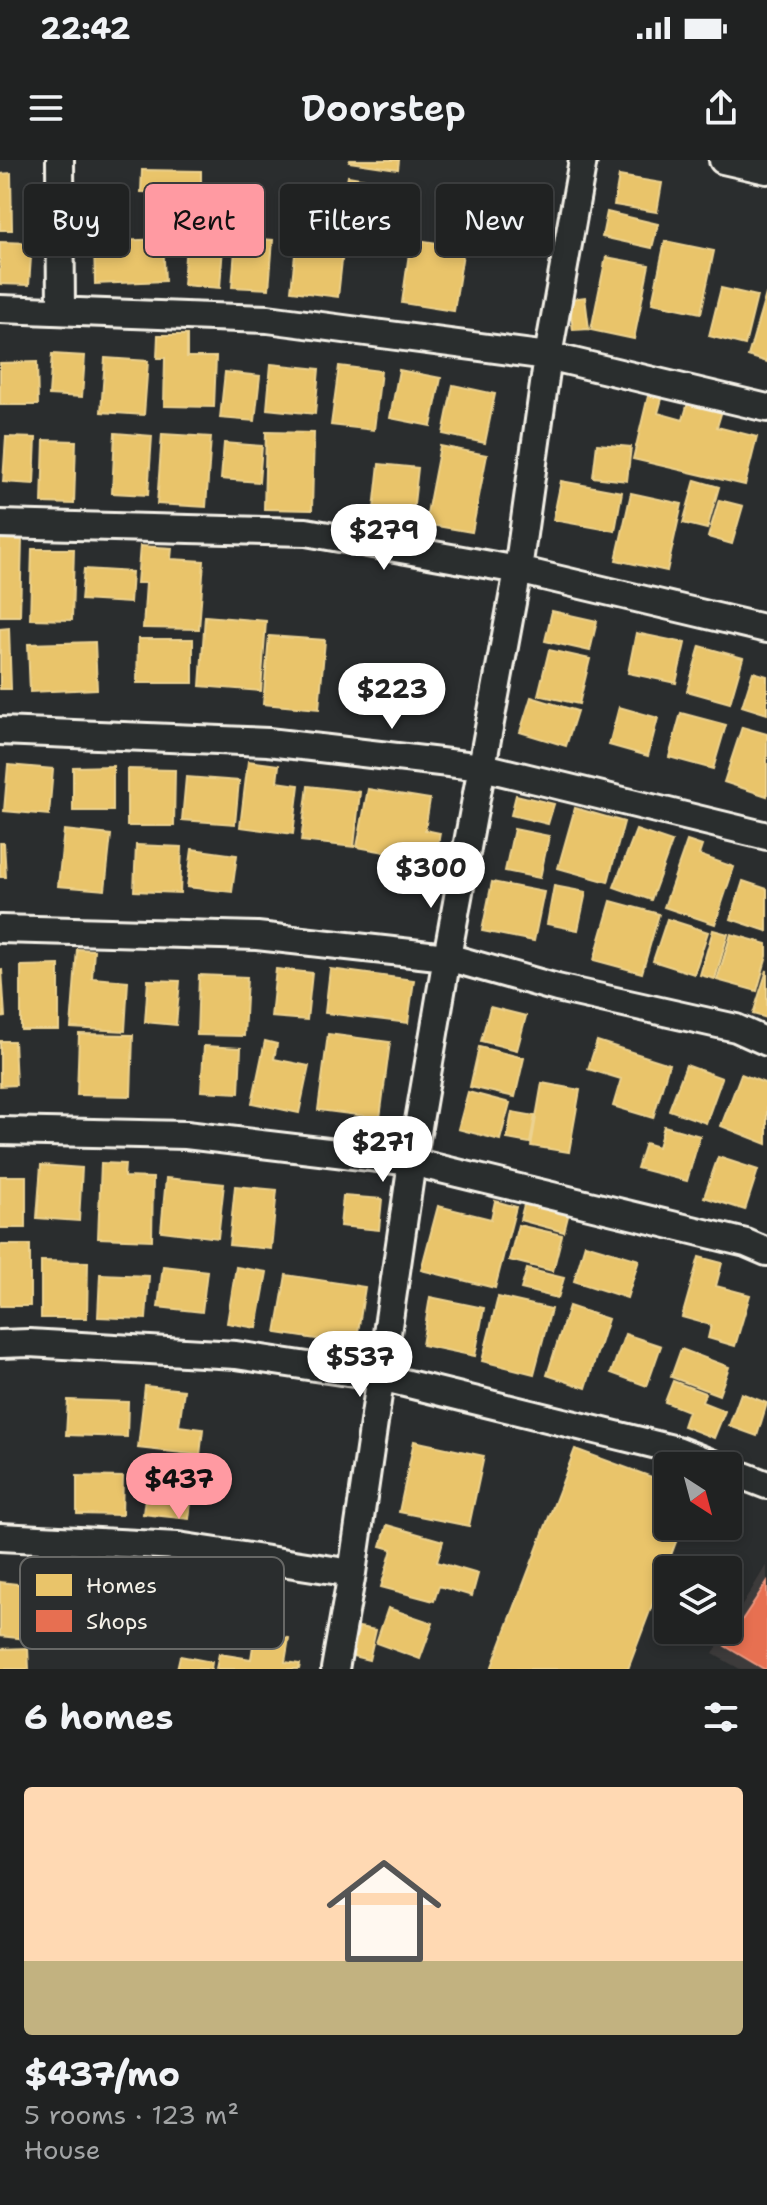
<!DOCTYPE html>
<meta charset="utf-8">
<style>
:root{--surface:#202222;--page:#282a2a;--text:#f1f3f6;--muted:#a2a4a5;--line:#3d3f40;--accent:#ff9aa2}
body{margin:0;font-family:"Shantell Sans",sans-serif;background:var(--page);color:var(--text);height:100vh;display:flex;flex-direction:column;font-size:30px;white-space:nowrap}
*{box-sizing:border-box;margin:0}
p{font-size:26px;color:var(--muted)}
.icon{flex:none;width:44px;height:44px;fill:none;stroke:currentColor;stroke-width:2;stroke-linecap:round;stroke-linejoin:round}
.map{position:relative;height:1509px;overflow:hidden}
.sheet{display:flex;flex-direction:column;background:var(--surface);flex:1}
.sheet>*{flex:none}
.guide{position:absolute;left:24px;top:24px;width:720px;height:72px;display:flex;gap:16px}
.needle{width:52px;rotate:144deg}
.tools{position:absolute;left:654px;top:1292px;display:grid;gap:16px}
.tools a{display:grid;place-items:center;width:88px;height:88px;border-radius:8px;background:var(--surface);box-shadow:0 4px 12px #0003,0 0 0 2px var(--line);font-size:40px}
.price{position:absolute;translate:-50% -68px;padding:0 18px;border-radius:28px;background:#fff;color:#222;font-size:26px;line-height:52px;filter:drop-shadow(0 2px 4px #0008)}
.price::after{content:'';position:absolute;left:50%;top:48px;width:24px;height:18px;margin-left:-12px;background:inherit;clip-path:polygon(0 0,100% 0,50% 100%)}
.price.selected{background:var(--accent);color:#111}
ul{padding:0;list-style:none}
li{display:grid;align-content:center;gap:16px;height:424px;padding:0 24px}
li span{display:grid;place-items:center;height:248px;border-radius:8px;color:#555}
li>.icon{margin-inline-start:auto}
span .icon{width:144px;height:144px;fill:#fffc;stroke-width:1}
li b{font-size:34px}
h2{display:flex;justify-content:space-between;align-items:center;height:96px;padding:0 24px;font-size:34px}
.chip{padding:0 28px;border-radius:8px;background:var(--surface);box-shadow:0 4px 12px #0003,0 0 0 2px var(--line);font-size:28px;line-height:72px}
.chip.selected{background:var(--accent);color:#111}
.status{display:flex;justify-content:space-between;align-items:center;height:56px;padding:0 40px;background:var(--surface);direction:ltr}
.status svg{height:22px;fill:currentColor}
header{display:flex;justify-content:space-between;align-items:center;height:104px;padding:0 24px;background:var(--surface);font-size:36px;font-weight:600}
.map>svg:first-child{display:block}
.built{fill:#3e3b3b}
.homes{fill:#e9c46a;stroke:#ecd290;stroke-width:2}
.shops{fill:#e76f51;stroke:#eb967e;stroke-width:2}
.lines{fill:none;stroke-linecap:round;stroke-linejoin:round}
.street-casing{stroke:#f4f1e8;stroke-width:32}
.street{stroke:#2a2d2e;stroke-width:26}
.key{fill:#2a2d2e;stroke:#676866;stroke-width:2}
.key-label{font-size:22px;fill:#f4f1e8}
</style>
<div class="status"><b>22:42</b><svg viewBox="0 0 49 12"><path d="M0 12V9h3v3zM5 12V6h3v6zM10 12V3h3v9zM15 12V0h3v12zM26 1h20v11H26zM47 4h2v5h-2z"/></svg></div>
<header><svg class="icon" aria-label="menu" viewBox="0 0 24 24"><path d="M4 6h16M4 12h16M4 18h16"/></svg>Doorstep<svg class="icon" aria-label="share" viewBox="0 0 24 24"><path d="M12 15V3M7 8l5-5 5 5M5 13v7h14v-7"/></svg></header>
<div class="map">
<svg width="767" height="1509" viewBox="0 0 767 1509">
<rect width="100%" height="100%" fill="#2a2d2e"/>
<filter id="ink" filterUnits="userSpaceOnUse"><feTurbulence type="fractalNoise" baseFrequency=".0125" numOctaves="2"/><feDisplacementMap in="SourceGraphic" scale="16" xChannelSelector="R" yChannelSelector="G"/><feConvolveMatrix kernelMatrix="1 2 1 2 8 2 1 2 1" color-interpolation-filters="sRGB"/></filter>
<g filter="url(#ink)">
<!-- built -->
<path class="built" d="M767,1404V1509H740L713,1494Z"/>
<!-- homes -->
<path class="homes" d="M350,0H399L398,9L349,2Z
M142,10L201,11V33L141,32Z
M11,13L12,70H0V14Z
M348,16L396,24L390,59L342,51Z
M619,16L662,23L657,52L614,45Z
M208,41V70L155,71V42Z
M607,52L658,64L652,88L602,77Z
M236,77L273,80L269,129L232,127Z
M163,79L165,121L95,124L94,82Z
M411,79L464,87L454,151L402,143Z
M665,81L714,91L701,153L652,143Z
M0,82L32,83L29,125L0,124Z
M186,83L223,86L220,128L183,125Z
M296,86L343,91L338,137L291,131Z
M606,97L649,105L634,179L591,170Z
M721,128L757,136L745,185L709,176Z
M766,134H767V202L748,196Z
M585,137L589,169L573,170L569,139Z
M158,175H187V197H216L214,247L164,246L165,198H157Z
M52,194L85,196L82,237L49,235Z
M105,198L148,201L144,255L101,252Z
M37,202L38,245H0V203Z
M271,204L319,209L315,254L267,249Z
M339,206L381,211L374,270L331,265Z
M399,210L441,218L431,266L390,258Z
M225,212L260,216L255,261L220,258Z
M453,225L495,234L485,283L443,274Z
M649,232L663,235L658,253L683,260L689,239L723,247L717,267L757,277L745,325L633,299Z
M266,272L314,273L312,350L264,349Z
M115,273L152,276L148,335L112,333Z
M162,274L211,277L206,347L157,344Z
M6,277L36,278L34,324L3,322Z
M44,280L76,281L74,344L42,343Z
M224,283L262,286L259,322L221,319Z
M597,284L631,287L627,321L593,317Z
M440,286L487,295L472,372L425,364Z
M379,304L418,308L413,353L374,349Z
M695,320L719,327L707,369L683,363Z
M561,321L622,332L615,371L553,360Z
M631,333L682,344L667,411L616,400Z
M719,340L743,346L732,384L708,377Z
M0,379L22,380L20,456H0Z
M140,386L172,388L171,399L204,401L199,469L143,468L146,423H137Z
M32,389H74L72,460L30,459Z
M84,409L132,412L130,443L81,440Z
M552,451L597,461L590,491L545,481Z
M205,456L266,461L261,531L200,526Z
M9,468L11,529H0V469Z
M636,473L685,483L676,523L628,513Z
M269,476L325,480L319,549L263,544Z
M138,479H193V523H137Z
M95,482L97,529L30,532L28,484Z
M700,486L743,498L730,543L687,531Z
M549,490L590,499L579,544L538,535Z
M753,512L767,516V554L742,546Z
M531,537L577,551L566,586L520,572Z
M619,547L658,558L648,596L609,585Z
M681,553L726,565L713,609L669,597Z
M742,567L767,574V636L724,622Z
M248,601L279,605L277,622L299,625L293,674L240,667Z
M8,605L53,609L49,655L4,651Z
M113,606V651H73V607Z
M127,609L175,610L174,666H127Z
M186,617L239,621L235,664L182,660Z
M308,626L360,632L354,687L301,681Z
M368,629L430,639L425,670L440,673L435,701L357,687Z
M516,635L554,644L548,664L511,655Z
M575,648L624,662L608,722L558,708Z
M514,669L549,676L540,718L505,711Z
M64,670L111,675L105,730L58,726Z
M636,670L672,682L651,740L614,727Z
M687,681L702,686L699,695L734,707L715,764L664,747Z
M0,683H4L6,717H0Z
M136,685L182,687L180,733L134,731Z
M192,689L237,695L232,732L187,727Z
M743,721L767,729V771L731,759Z
M492,722L544,732L534,781L482,771Z
M554,726L586,732L578,770L547,764Z
M611,741L659,754L642,813L594,800Z
M667,759L708,772L694,814L653,801Z
M713,770L728,774L715,819L700,815Z
M731,774L767,784V796L757,831L717,820Z
M77,789L94,790L92,818L128,821L125,871L71,868Z
M59,805V870H21V806Z
M276,809L312,813L307,860L271,857Z
M330,809L414,820L408,863L325,853Z
M0,810H2L5,857L0,858Z
M767,810V858L753,854Z
M199,815L247,817L244,876L197,875Z
M148,820L180,821L176,865L145,862Z
M490,847L526,856L517,890L481,881Z
M79,874L133,875L131,936L77,935Z
M328,874L390,882L380,958L318,950Z
M0,881H14L16,925L0,926Z
M265,881L277,884L274,899L309,906L299,953L252,943Z
M597,881L669,904L653,958L613,946L621,919L588,909Z
M204,886L241,888L239,933L201,931Z
M479,887L524,898L515,937L470,927Z
M686,905L722,918L706,963L669,950Z
M741,914L767,924V984L721,966Z
M542,923L580,930L569,992L531,986Z
M468,932L510,943L500,980L458,969Z
M512,952L535,956L530,983L507,979Z
M664,966L700,976L687,1021L637,1008L645,983L658,987Z
M718,997L758,1010L745,1050L704,1037Z
M101,1003L125,1004L124,1017L153,1018L152,1080L98,1078Z
M41,1005L82,1008L79,1061L37,1058Z
M0,1016H26V1068H0Z
M166,1018L224,1024L218,1078L161,1071Z
M235,1026L277,1030L271,1089L229,1085Z
M343,1036L382,1039L379,1070L340,1066Z
M526,1037L570,1048L564,1072L520,1060Z
M495,1041L516,1047L495,1128L421,1110L438,1046L491,1059Z
M518,1065L562,1075L553,1111L509,1100Z
M585,1084L639,1100L627,1138L574,1121Z
M0,1085H30V1146H0Z
M699,1097L722,1103L716,1126L750,1135L735,1186L708,1178L711,1165L682,1157Z
M41,1101L88,1102L87,1158H41Z
M163,1106L207,1111L202,1152L158,1147Z
M236,1107L267,1112L257,1168L227,1163Z
M527,1109L564,1118L558,1138L521,1129Z
M100,1114L149,1116L146,1159L98,1157Z
M286,1115L365,1127L356,1185L276,1173Z
M430,1137L484,1148L475,1196L422,1185Z
M498,1137L551,1149L534,1214L482,1201Z
M569,1146L608,1159L586,1228L547,1215Z
M625,1174L661,1186L647,1226L611,1213Z
M681,1189L729,1207L719,1235L671,1217Z
M673,1221L705,1233L702,1242L725,1251L714,1278L683,1266L688,1251L665,1242Z
M145,1226L184,1230L179,1266L203,1269L200,1295L138,1288Z
M741,1233L767,1243L757,1276L729,1266Z
M68,1240L128,1242L127,1277L66,1275Z
M414,1281L484,1296L469,1366L399,1352Z
M575,1289L668,1323V1366H682L628,1509H491Z
M148,1313L194,1317L189,1359L143,1354Z
M77,1316L123,1317L122,1355L77,1354Z
M387,1365L443,1381L437,1402L478,1414L472,1436L439,1426L434,1441L381,1427L392,1389L381,1386Z
M0,1422L42,1427L36,1480L0,1476Z
M388,1448L433,1463L420,1499L376,1483Z
M359,1467L376,1470L369,1500L353,1496Z
M255,1473L289,1478L285,1502L300,1504L299,1509H216L219,1494L251,1499Z
M28,1488L29,1509H0V1489Z
M180,1496L212,1502L211,1509H177Z"/>
<!-- shops -->
<path class="shops" d="M767,1422V1509H764L725,1486Z"/>
<g class="lines">
<defs>
<path id="street" d="M60,0L61,150
M723,0L767,10
M0,149L268,159L548,196L767,248
M0,364L306,372L518,410L767,469
M0,571L268,582L483,607L767,676
M0,769L257,776L447,797L557,828L736,868L767,882
M0,971L186,975L412,1002L746,1083L767,1092
M0,1184L29,1183L236,1195L380,1217L677,1290L718,1306
M728,1310L767,1325
M0,1377L178,1386L352,1413
M335,1509L352,1413L412,1002L447,797L518,410L548,196L583,0"/>
</defs>
<!-- street casing -->
<use href="#street" class="street-casing"/>
<!-- street -->
<use href="#street" class="street"/>
</g>
</g>
<!-- legend -->
<rect x="20" y="1397" width="264" height="92" rx="12" class="key"/>
<rect x="36" y="1414" width="36" height="22" fill="#e9c46a"/>
<rect x="36" y="1450" width="36" height="22" fill="#e76f51"/>
<g class="key-label">
<text x="86" y="1433">Homes</text>
<text x="86" y="1469">Shops</text>
</g>
</svg>
<div class="tools">
<a><svg class="needle" viewBox="-14 -14 28 28"><path d="M0-13l5 13h-10z" fill="#e53935"/><path d="M0 13l5-13h-10z" fill="#a2a4a5"/></svg></a>
<a><svg class="icon" aria-label="layers" viewBox="0 0 24 24"><path d="M12 4l9 5-9 5-9-5zM3 14l9 5 9-5"/></svg></a>
</div>
<b class="price" style="left:384px;top:412px">$279</b>
<b class="price" style="left:392px;top:571px">$223</b>
<b class="price" style="left:431px;top:750px">$300</b>
<b class="price" style="left:383px;top:1024px">$271</b>
<b class="price" style="left:360px;top:1239px">$537</b>
<b class="price selected" style="left:179px;top:1361px">$437</b>
<div class="guide">
<a class="chip">Buy</a>
<a class="chip selected">Rent</a>
<a class="chip">Filters</a>
<a class="chip">New</a>
</div>
</div>
<section class="sheet">
<h2>6 homes<svg class="icon" aria-label="filters" viewBox="0 0 24 24"><path d="M4 7h16M4 17h16"/><circle cx="9" cy="7" r="2"/><circle cx="15" cy="17" r="2"/></svg></h2>
<ul>
<li><span style="background:linear-gradient(#ffd9b3 70%,#c2b280 0)"><svg class="icon" aria-label="home" viewBox="0 0 24 24"><path d="M3 11l9-7 9 7M6 9v11h12V9"/></svg></span><div><b>$437/mo</b><p>5 rooms · 123 m²</p><p>House</p></div></li>
</ul>
</section>
